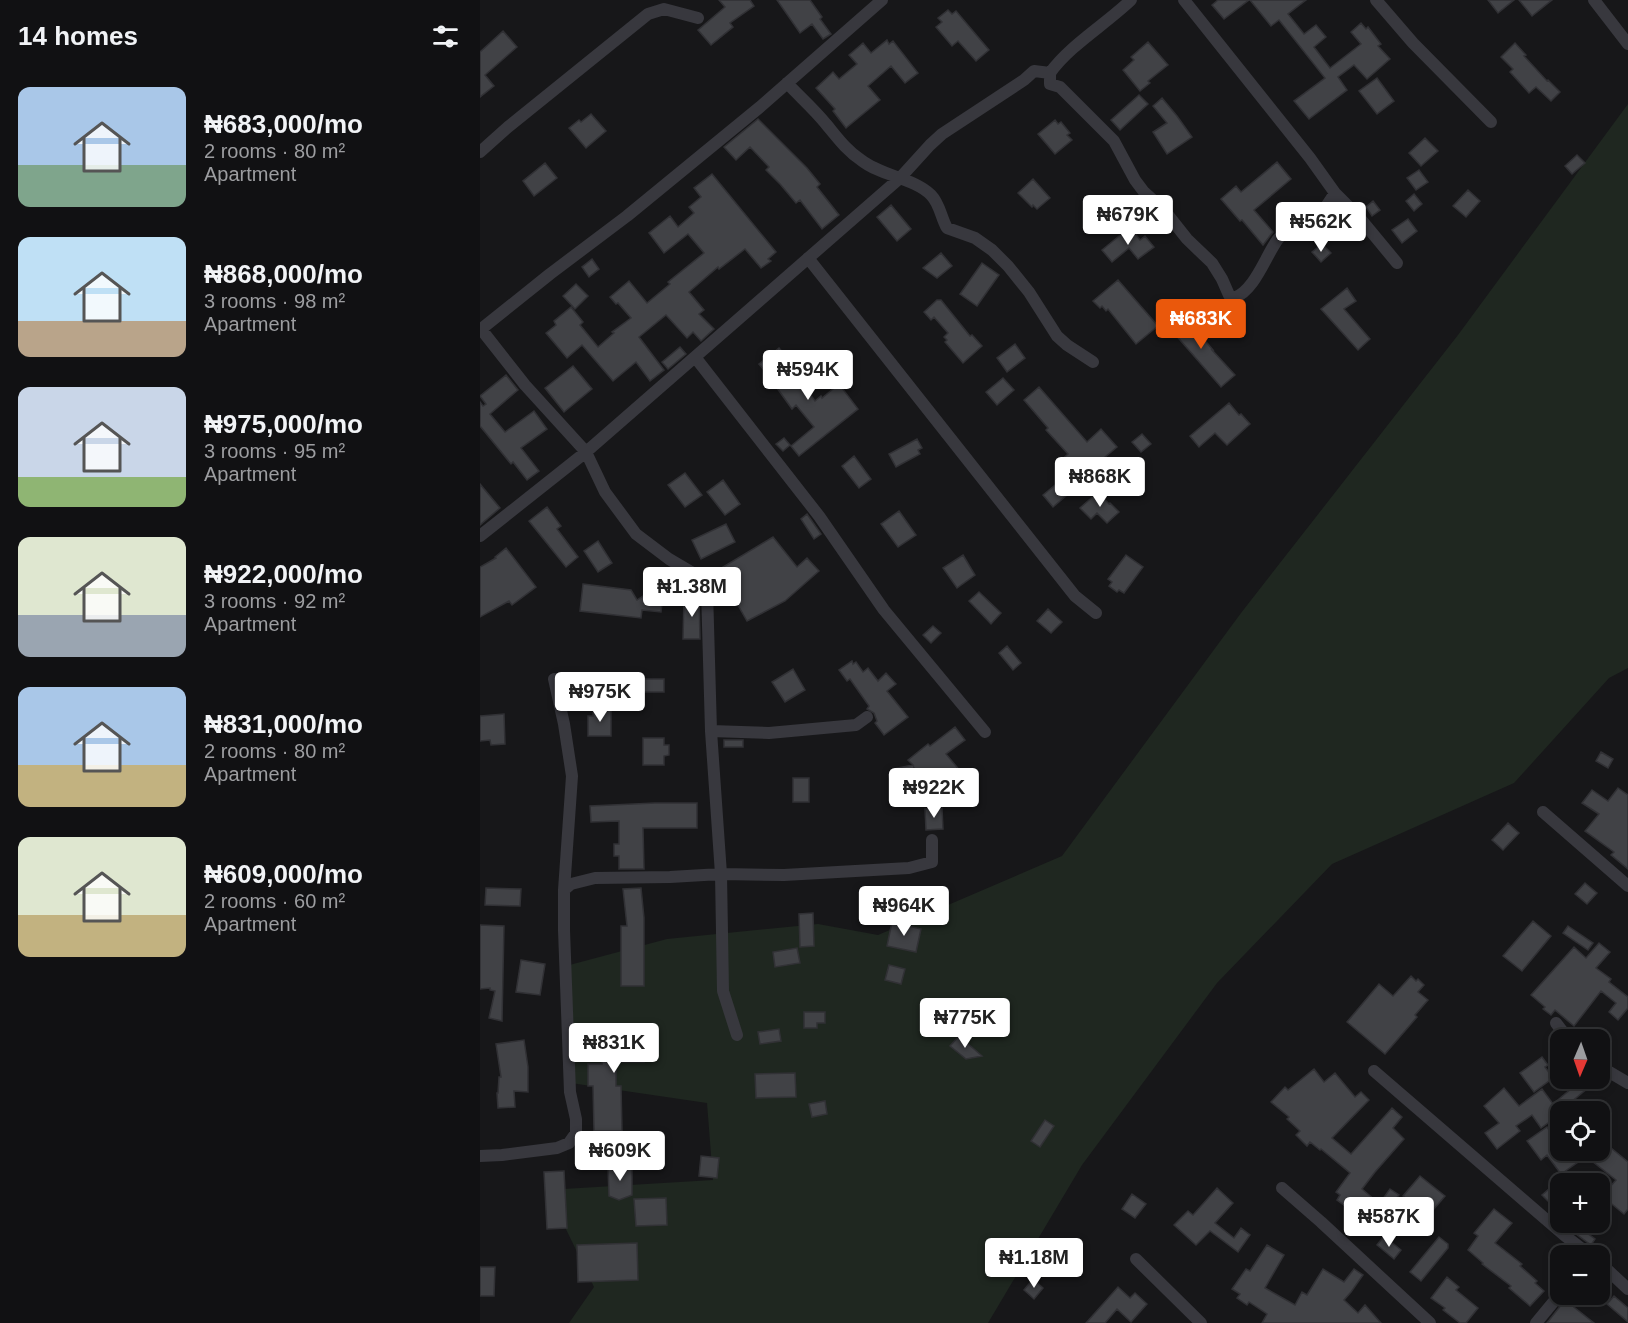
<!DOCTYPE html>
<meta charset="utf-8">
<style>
:root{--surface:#111113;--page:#1e1f21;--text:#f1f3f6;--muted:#9c9da0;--line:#303133;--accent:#ea580c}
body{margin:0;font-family:Arial,sans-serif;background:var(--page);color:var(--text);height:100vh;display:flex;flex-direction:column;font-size:22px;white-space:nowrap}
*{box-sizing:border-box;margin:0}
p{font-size:20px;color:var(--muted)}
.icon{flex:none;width:33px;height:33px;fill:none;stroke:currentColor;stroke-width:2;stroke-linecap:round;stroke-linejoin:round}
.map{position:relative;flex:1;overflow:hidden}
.sheet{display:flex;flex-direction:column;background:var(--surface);width:480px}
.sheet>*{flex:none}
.needle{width:39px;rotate:182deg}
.buttons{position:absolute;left:1070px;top:1029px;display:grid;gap:12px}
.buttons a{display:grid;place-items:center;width:60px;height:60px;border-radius:12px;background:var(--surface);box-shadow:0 3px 9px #0003,0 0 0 2px var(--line);font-size:30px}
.price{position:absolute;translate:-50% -51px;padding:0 14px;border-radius:6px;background:#fff;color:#222;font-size:20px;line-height:39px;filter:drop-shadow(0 2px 3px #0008)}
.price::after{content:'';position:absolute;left:50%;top:36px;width:18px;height:14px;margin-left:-9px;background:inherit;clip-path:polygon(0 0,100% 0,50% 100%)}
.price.selected{background:var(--accent);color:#fff}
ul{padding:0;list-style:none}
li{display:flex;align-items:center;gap:18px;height:150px;padding:0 18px}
li span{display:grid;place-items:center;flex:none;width:168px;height:120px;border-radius:12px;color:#555}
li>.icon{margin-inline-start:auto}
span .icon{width:72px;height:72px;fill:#fffc;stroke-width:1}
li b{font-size:26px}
h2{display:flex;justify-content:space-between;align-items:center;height:72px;padding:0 18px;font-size:26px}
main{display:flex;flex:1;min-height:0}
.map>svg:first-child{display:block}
.green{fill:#1f2720}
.building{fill:#414246;stroke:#313135;stroke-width:1.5}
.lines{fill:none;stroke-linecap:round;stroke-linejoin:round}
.minor{stroke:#38383e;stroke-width:12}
</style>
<main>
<section class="sheet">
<h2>14 homes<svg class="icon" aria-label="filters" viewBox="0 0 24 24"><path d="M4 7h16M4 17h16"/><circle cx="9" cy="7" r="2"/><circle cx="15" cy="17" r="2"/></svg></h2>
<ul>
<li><span style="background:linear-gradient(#a9c7e8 65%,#7fa58c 0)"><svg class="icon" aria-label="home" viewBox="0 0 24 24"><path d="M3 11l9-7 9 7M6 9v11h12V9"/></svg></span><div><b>₦683,000/mo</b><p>2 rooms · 80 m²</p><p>Apartment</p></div></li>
<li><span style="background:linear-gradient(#bfe0f5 70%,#b9a48a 0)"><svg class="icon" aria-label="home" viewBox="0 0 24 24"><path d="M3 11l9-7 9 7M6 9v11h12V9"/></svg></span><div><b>₦868,000/mo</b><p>3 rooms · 98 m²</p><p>Apartment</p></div></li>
<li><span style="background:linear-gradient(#c9d6e8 75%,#8fb573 0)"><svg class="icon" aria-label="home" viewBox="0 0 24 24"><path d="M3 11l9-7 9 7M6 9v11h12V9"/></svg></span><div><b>₦975,000/mo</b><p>3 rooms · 95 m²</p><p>Apartment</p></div></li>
<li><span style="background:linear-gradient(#dfe7d0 65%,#9aa5b1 0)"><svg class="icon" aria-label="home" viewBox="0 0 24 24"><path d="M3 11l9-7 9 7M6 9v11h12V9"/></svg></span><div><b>₦922,000/mo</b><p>3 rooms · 92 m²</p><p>Apartment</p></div></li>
<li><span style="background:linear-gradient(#a9c7e8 65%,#c2b280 0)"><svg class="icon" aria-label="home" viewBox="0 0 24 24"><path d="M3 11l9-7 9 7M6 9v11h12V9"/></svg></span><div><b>₦831,000/mo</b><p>2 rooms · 80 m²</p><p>Apartment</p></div></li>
<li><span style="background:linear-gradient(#dfe7d0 65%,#c2b280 0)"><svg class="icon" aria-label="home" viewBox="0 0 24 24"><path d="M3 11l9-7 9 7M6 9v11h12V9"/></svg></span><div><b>₦609,000/mo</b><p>2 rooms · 60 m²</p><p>Apartment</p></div></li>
</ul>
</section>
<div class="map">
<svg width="1148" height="1323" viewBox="0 0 1148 1323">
<rect width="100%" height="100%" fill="#171719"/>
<!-- green -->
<path class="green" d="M1148,104V668L1129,678L1034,783L852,864L737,983L602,1165L508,1323H89L114,1287L67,1190L233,1180L227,1103L84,1082L82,967L187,939L338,924L398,935L582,856L761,613L978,335Z"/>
<!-- building -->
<path class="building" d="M239,0H270L274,6L250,23L253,27L231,45L218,30L245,7Z
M297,0H330L342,17L340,19L351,34L343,39L332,24L320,33Z
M738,0H769L744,19L732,5Z
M770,0H826L808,14L824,34L836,25L846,37L834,47L850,68L881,44L871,32L881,23L886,29L888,27L901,44L898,46L910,59L887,79L874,65L858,77L867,90L829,119L814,101L845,78L799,20L791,26Z
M1008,0H1034L1018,13Z
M1039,0H1072L1052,16Z
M468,10L472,14L476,11L509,50L496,61L478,41L472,46L456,27L462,22L458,18Z
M23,31L37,47L5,75L14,86L0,97V52Z
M407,40L409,44L413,41L438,73L425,83L411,66L388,86L400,100L366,128L353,111L355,109L336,88L353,72L359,79L377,64L369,55L383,43L391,53Z
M668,42L688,65L668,81L670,83L660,91L643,70L654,60L651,57Z
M1035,43L1046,55L1044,56L1067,81L1068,80L1080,92L1071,101L1056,87L1049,93L1030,72L1033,69L1021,57Z
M897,78L914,101L897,114L879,91Z
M659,95L668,104L640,130L631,120Z
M682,98L697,116L712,137L687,154L673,132L687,123L673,106Z
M111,114L126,131L106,148L89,128L99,120L101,122Z
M278,119L327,168L340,184L337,187L359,215L342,229L320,200L316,203L300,184L286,170L289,167L270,147L256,160L244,147Z
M575,120L578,124L581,122L590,133L587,135L592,140L575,154L558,134Z
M945,138L958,151L941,166L929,153Z
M1097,155L1105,163L1092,174L1085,166Z
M797,162L811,179L774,210L793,232L783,245L762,220L760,221L741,199L756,186L761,192Z
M65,163L77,178L54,196L43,181Z
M939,170L948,182L936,190L927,178Z
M232,174L296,252L288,259L291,261L281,268L265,249L239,269L238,267L209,292L224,310L219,314L234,329L221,341L213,332L207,338L186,315L159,337L184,370L170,381L156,362L133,381L102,345L87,358L66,333L76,325L74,321L91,307L103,322L100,325L118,347L134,333L132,332L151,318L138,303L136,304L130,297L149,281L167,303L190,284L188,282L224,253L208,234L184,253L169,233L190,216L198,227L214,213L209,207L221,197L214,188Z
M553,179L570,198L557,209L553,205L552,207L538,193Z
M988,190L1000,201L986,217L973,206Z
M934,194L942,204L934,211L926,201Z
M893,201L900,210L892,216L886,207Z
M411,205L431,229L417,241L397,217Z
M928,219L937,231L922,243L912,230Z
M650,227L660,240L665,236L674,247L658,259L649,248L632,262L622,250Z
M842,244L851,253L841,262L832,252Z
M461,253L472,266L457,278L443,268Z
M112,259L119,269L109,277L102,267Z
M502,263L519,275L497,306L480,294Z
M638,280L678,326L656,344L628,309L626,311L622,306L620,308L613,301Z
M96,284L108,296L95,309L83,296Z
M867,288L876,301L864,309L890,339L878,350L841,309Z
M457,300H461L490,336L492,335L502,346L483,363L465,342L467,340L464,337L468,333L454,317L451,320L444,312Z
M701,313L721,339L723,338L733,350H732L755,375L741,387L687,325Z
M535,344L545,358L527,372L517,358Z
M200,347L206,354L188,369L182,362Z
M299,348L316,368L313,370L335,401L341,396L342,398L359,384L378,409L319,456L311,446L334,427L316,405L312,409L297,388L298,387L279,364Z
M363,355L372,364L363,371L355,362Z
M93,366L112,389L84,412L65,388Z
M26,375L38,390L10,414L25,432L54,411L67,429L41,448L59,471L47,480L33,462L31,464L0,426V402L3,406L6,404L0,396Z
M523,378L534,390L517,405L506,392Z
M559,387L607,442L621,429L637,447L624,458L626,462L573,507L563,495L586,476L576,465L588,454L566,430L568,428L544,400Z
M749,403L759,415L761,414L770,424L747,445L735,433L719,447L710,436Z
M662,434L671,444L661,452L652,442Z
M304,438L310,445L303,451L296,444Z
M437,439L442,448L438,450L440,454L416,467L409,454Z
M374,456L391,479L379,488L362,466Z
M205,473L222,495L205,507L188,485Z
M243,480L260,504L245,515L227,492Z
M0,484L20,508L0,525Z
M618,492L629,504L630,503L639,512L627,523L617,513L611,519L600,508Z
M67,507L81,526L77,529L98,557L86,567L49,521Z
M419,511L436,535L418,547L401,524Z
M327,514L341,534L334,539L321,519Z
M246,524L255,542L221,559L212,540Z
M293,537L317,567L327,558L339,571L305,601L267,621L238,570Z
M118,541L132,563L118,572L104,551Z
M26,548L56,587L32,605L29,601L0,617V567L16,558L15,557Z
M483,555L495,575L477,588L463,568Z
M646,555L663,567L644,593L639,590L637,592L629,586L632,582L628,579Z
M103,584L151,590L157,600L166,594L183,596L181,612L162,610L161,618L100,611Z
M499,592L521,613L511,624L489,601Z
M204,597H219L220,639H203Z
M568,609L582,622L571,633L557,621Z
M453,626L461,633L451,643L443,635Z
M527,646L541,663L533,670L519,653Z
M372,661L373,664L376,662L383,672L388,668L398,681L406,673L416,684L407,691L428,717L404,735L395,723L397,721L394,713L387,709L389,706L370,679L367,681L359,670Z
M313,669L325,690L305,702L292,682Z
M160,679H184V692H160Z
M113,709H131V736H108V716H113Z
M24,714L25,744L11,745L10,740L0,741V716Z
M475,727L485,740L466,754L481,772L479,774L487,784L464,803L434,768L438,794L413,798L409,775L418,774L417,768L433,765L428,760L448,744L450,746Z
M163,738H184V745H189V755L184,756V765H163Z
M244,740H263V747H244Z
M1121,752L1133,759L1128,768L1116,761Z
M313,778H329V802H313Z
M1138,788L1148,795V869L1131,855L1134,852L1105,831L1119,814L1102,803L1112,790L1128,801Z
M175,803H217V828H163L164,869H139V856H134V844H139V821L111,822L110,806Z
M462,808L463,829L446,830L445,809Z
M1028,823L1039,833L1023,850L1012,840Z
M1105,883L1117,893L1107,904L1095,894Z
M6,888L41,889L40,906L5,905Z
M161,888L164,918V986H141V926H147L143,889Z
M333,913L334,946L320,947L319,914Z
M1053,921L1071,936L1042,971L1023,956Z
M412,922L441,929L436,952L407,946Z
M0,925L24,926L22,1021L9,1018L15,991L10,990V988L0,989Z
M1088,926L1113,943L1108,950L1083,933Z
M1119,943L1130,952L1116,968L1131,979L1129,982L1148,997V1008L1138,1020L1129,1012L1136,1003L1121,991L1094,1026L1075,1010L1071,1015L1063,1009L1065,1007L1051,995L1094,947L1106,958Z
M317,948L320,963L295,967L293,952Z
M41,960L65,964L60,995L36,992Z
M409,965L425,969L421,984L405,980Z
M931,976L936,981L938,979L944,985L938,992L948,1000L935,1015L937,1017L905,1054L867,1022L899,984L913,996Z
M324,1012H345V1023H337V1028H324Z
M164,1025V1062H136V1086H141L142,1131H114L113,1086H108V1064H122V1047H125L124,1026Z
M299,1029L301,1041L280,1044L278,1032Z
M479,1036L502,1056L486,1059L470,1046Z
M44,1040L48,1067V1092L34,1091L35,1107L18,1108L17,1093H18L19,1077H21L16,1044Z
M1062,1057L1068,1065L1065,1067L1073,1078L1054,1092L1040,1073Z
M834,1069L844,1082L855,1073L875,1097L881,1092L889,1100L852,1138L871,1154L912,1108L922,1117L913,1128L924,1139L895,1172L882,1189L895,1200L878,1221L867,1212L869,1209L857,1200L860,1195L856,1192L870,1173L841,1149L840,1150L830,1142L827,1146L816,1135L820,1131L807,1119L809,1117L791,1102L805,1087L808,1090Z
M315,1073L316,1097L276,1098L275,1074Z
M1104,1078H1120L1078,1113L1079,1115L1061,1128L1052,1115L1036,1126L1040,1131L1017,1149L1005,1133L1019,1123L1004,1106L1024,1088L1039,1106L1062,1089L1073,1104Z
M345,1101L347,1114L332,1117L329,1104Z
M565,1120L574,1126L560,1147L551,1141Z
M1067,1127L1080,1145V1150H1094L1101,1160L1081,1174L1067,1155L1061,1160L1047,1141Z
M1125,1143L1148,1162V1209L1144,1214L1122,1196L1136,1180L1112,1161Z
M221,1156L239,1158L237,1178L219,1176Z
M128,1167H152V1195L139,1200L129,1196Z
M84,1171L87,1228L67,1229L64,1172Z
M940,1176L965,1196L948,1216L923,1196Z
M737,1188L753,1203L735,1223L754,1238L761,1228L770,1235L758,1252L730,1231L716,1245L694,1225L708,1211L713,1215Z
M1070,1188L1077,1196L1070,1203L1062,1195Z
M910,1189L919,1195L910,1206L902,1200Z
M652,1194L666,1204L655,1218L642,1209Z
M186,1198L187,1225L156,1226L154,1199Z
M1014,1209L1032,1223L1015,1243L1042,1264L1040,1266L1057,1281L1055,1283L1064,1291L1050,1306L1029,1288L1031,1286L1002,1264L1003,1263L988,1250L998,1236L994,1233Z
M1096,1225L1115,1239L1111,1245L1092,1231Z
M904,1236L921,1250L914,1259L897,1245Z
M959,1237L968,1244V1248L941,1281L930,1272Z
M157,1243L158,1280L98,1282L97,1245Z
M787,1245L804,1255L785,1288L815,1305L822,1292L827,1295L843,1269L864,1282L874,1269L883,1275L871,1292L864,1300L878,1313L885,1305L901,1323H782L787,1314L769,1302L767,1305L757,1298L760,1294L752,1289L766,1269L770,1271Z
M1086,1247L1097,1256H1079Z
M0,1267H15L14,1296H0Z
M967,1277L979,1287L976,1290L998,1308L986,1323H980L963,1310L965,1308L951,1298Z
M553,1279L563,1288L554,1299L544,1290Z
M638,1287L650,1298L655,1293L667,1304L651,1322L637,1309L625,1323H606Z
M1134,1296L1148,1308V1322L1127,1304Z
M1085,1300L1114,1323H1067Z"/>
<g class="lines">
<!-- minor -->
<path class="minor" d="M704,0L830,158L855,193L879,217L917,263
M896,0L933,43L1011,122
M1114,0L1148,44
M570,73V84L580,87L634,141L655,180L664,192L684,210L707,239L732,263L742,279L749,295L754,298C775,290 785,257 798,239C808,227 826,225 838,215C845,210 850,200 855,193
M307,83C320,97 334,109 346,124C357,137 366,150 381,160C401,176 434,178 451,195C460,204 461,218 467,228L495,238L512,250L528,266L549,292L577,336L587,345L613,362
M0,152L28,127L168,14L184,9L218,18
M328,258L595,596L616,613
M1,329L45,385L106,452L420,178L450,145L462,134L544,80L554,71L570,73C589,46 626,24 651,0
M0,330L70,274L147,216L280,107L402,0
M215,357L339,516L404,610L505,732
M0,536L106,452L125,492L156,534L189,559L211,572L222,582L227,590L231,731L241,874L243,991L257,1035
M231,731L289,733L376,725L387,717
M1063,812L1148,886
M84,890L91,884L115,878L190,877L241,874L304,875L429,868L452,862V840
M1076,1023L1089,1040
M1119,1066L1148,1083
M894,1071L1084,1235L1111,1256
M0,1156L22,1155L77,1148L89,1143L96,1133V1119L90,1092L84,930V890L92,776L84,724L74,679
M802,1188L841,1222L950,1323
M656,1259L721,1323
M1119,1262L1148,1289
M1056,1323L1080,1294"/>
</g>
</svg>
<div class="buttons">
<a><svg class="needle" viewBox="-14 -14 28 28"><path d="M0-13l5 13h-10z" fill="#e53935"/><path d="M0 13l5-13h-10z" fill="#9c9da0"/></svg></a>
<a><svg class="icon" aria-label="locate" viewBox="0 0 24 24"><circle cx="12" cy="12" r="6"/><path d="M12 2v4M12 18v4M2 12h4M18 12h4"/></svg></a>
<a>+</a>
<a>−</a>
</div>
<b class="price" style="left:648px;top:246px">₦679K</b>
<b class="price" style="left:841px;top:253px">₦562K</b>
<b class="price selected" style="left:721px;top:350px">₦683K</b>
<b class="price" style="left:328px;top:401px">₦594K</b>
<b class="price" style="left:620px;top:508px">₦868K</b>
<b class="price" style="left:212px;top:618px">₦1.38M</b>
<b class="price" style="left:120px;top:723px">₦975K</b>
<b class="price" style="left:454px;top:819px">₦922K</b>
<b class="price" style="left:424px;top:937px">₦964K</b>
<b class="price" style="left:485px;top:1049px">₦775K</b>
<b class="price" style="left:134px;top:1074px">₦831K</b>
<b class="price" style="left:140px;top:1182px">₦609K</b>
<b class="price" style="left:909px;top:1248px">₦587K</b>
<b class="price" style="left:554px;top:1289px">₦1.18M</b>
</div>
</main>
